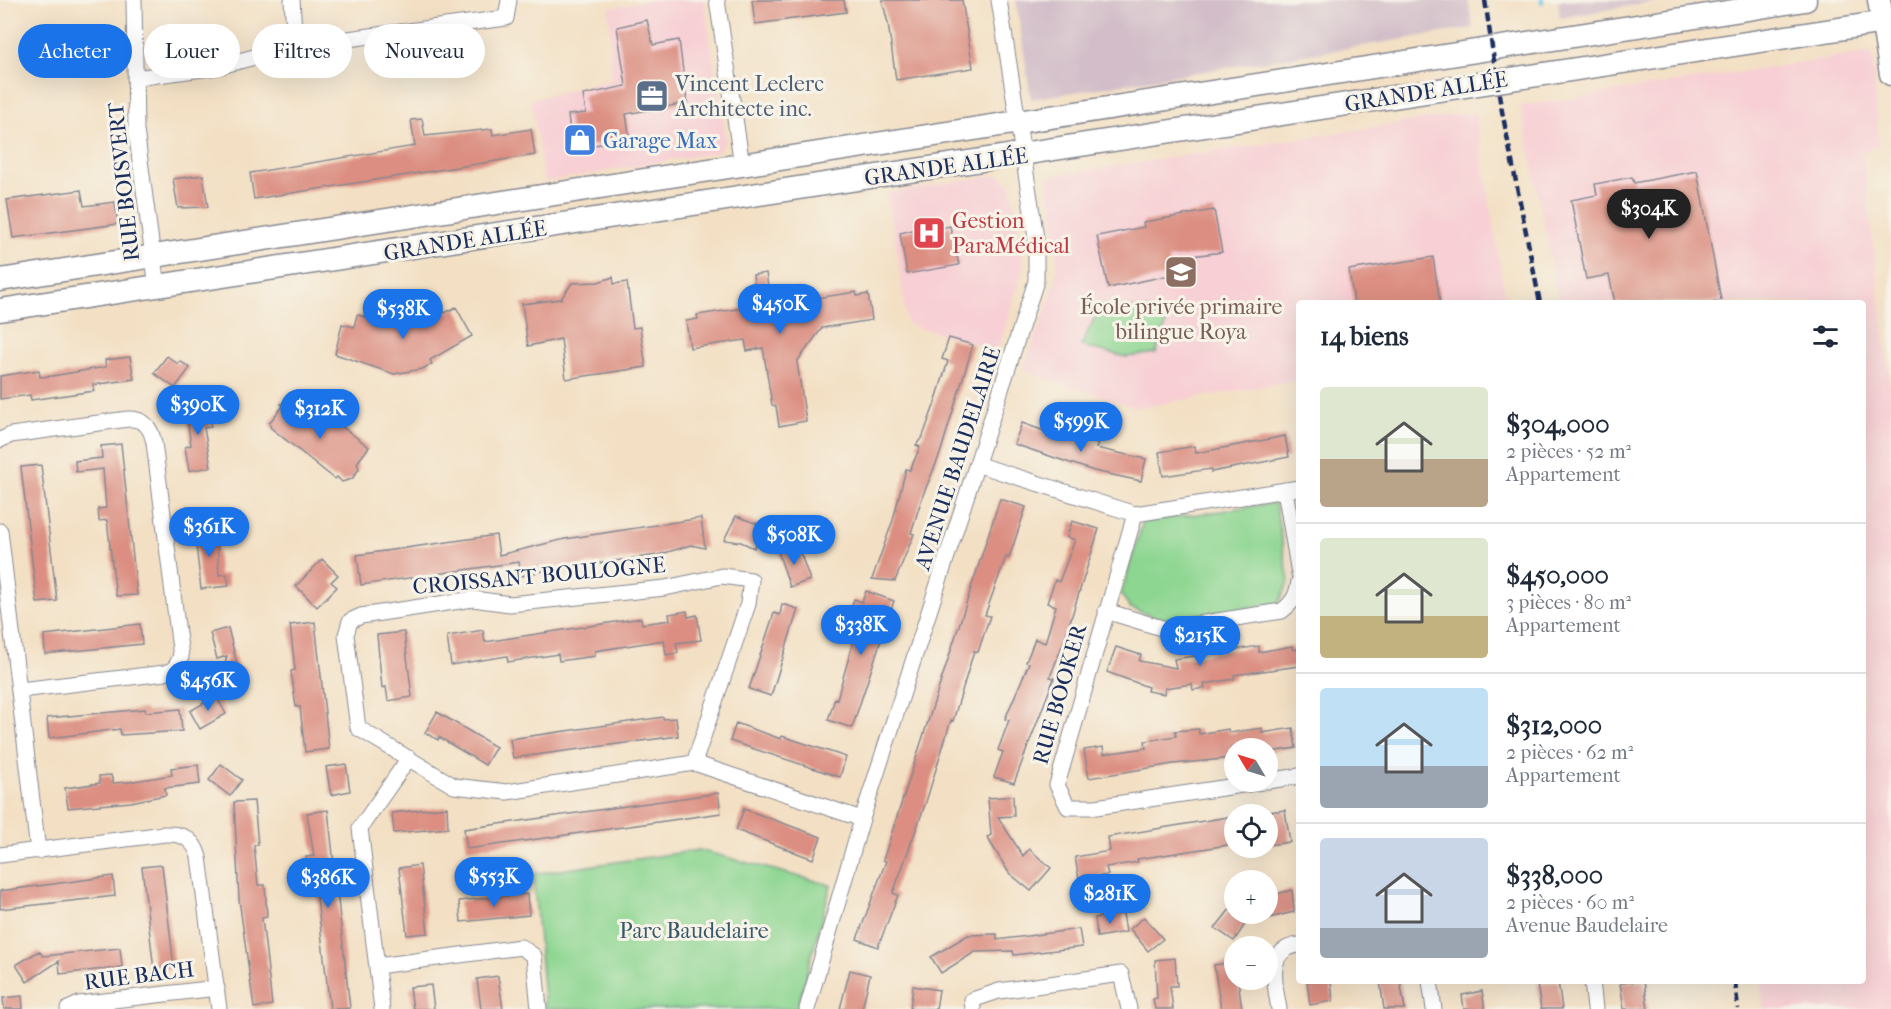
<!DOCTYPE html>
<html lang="fr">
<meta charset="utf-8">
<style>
:root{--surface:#fff;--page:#f6f6f7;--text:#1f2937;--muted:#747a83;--line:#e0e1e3;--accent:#1a73e8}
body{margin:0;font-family:"IM FELL French Canon",serif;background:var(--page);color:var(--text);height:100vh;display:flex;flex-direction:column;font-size:22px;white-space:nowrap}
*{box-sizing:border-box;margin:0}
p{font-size:20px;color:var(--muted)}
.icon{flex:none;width:33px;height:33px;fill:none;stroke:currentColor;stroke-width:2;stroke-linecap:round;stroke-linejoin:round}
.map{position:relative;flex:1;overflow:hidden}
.side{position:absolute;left:1296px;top:300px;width:570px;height:684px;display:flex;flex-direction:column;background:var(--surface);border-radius:6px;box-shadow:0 6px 24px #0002}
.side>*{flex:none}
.banner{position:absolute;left:18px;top:24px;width:570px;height:54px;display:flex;gap:12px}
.needle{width:39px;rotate:308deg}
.buttons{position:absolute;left:1224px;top:738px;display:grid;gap:12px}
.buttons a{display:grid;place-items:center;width:54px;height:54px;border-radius:50%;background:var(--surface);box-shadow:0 6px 24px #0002;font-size:30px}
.price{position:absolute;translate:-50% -51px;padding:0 14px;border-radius:21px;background:var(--accent);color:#fff;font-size:20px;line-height:39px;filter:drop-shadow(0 2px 3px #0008)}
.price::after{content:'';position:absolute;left:50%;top:36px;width:18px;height:14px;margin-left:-9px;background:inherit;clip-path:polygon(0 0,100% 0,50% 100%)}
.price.current{background:#222;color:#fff}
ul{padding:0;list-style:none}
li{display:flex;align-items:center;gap:18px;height:150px;padding:0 24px}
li+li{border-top:2px solid var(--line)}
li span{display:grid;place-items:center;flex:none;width:168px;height:120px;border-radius:6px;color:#555}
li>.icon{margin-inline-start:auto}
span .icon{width:72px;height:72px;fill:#fffc;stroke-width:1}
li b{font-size:26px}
h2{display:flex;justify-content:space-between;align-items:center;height:72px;padding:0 24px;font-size:26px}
.chip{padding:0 21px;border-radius:27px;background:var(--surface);box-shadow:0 6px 24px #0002;font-size:21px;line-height:54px}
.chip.current{background:var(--accent);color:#fff}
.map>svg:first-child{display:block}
.built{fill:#f7cfd4}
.industrial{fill:#d2bdc8}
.green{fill:#8dd691;stroke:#548278;stroke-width:1.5}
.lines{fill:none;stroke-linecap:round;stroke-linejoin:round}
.stream{stroke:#66c2e4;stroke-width:4.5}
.building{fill:#db8e81}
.street-casing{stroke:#878891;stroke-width:17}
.secondary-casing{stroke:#878891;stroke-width:25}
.street{stroke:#fff;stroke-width:15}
.secondary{stroke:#fff;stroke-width:22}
.rail{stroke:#1b2f5e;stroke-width:4.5;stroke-dasharray:9 4.5;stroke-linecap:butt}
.labels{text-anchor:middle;stroke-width:6;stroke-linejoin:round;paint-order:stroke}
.service-label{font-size:22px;fill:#4e5e75;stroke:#f7f3e8;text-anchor:start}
.street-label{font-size:22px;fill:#1b2f5e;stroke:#f7f3e8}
.shop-label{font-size:22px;fill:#366cbe;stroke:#f7f3e8;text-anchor:start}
.health-label{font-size:22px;fill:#be3a42;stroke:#f7f3e8;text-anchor:start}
.education-label{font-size:22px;fill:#785e54;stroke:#f7f3e8}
.park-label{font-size:22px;fill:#38596b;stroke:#f7f3e8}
</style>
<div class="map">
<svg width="1891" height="1009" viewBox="0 0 1891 1009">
<rect width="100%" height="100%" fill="#f7f3e8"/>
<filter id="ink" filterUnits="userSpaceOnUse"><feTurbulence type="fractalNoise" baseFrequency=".0167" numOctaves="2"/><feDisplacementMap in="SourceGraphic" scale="12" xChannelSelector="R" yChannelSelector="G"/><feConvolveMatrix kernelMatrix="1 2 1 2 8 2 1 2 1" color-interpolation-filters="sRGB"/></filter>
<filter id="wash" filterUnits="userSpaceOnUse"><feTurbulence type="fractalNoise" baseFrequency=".008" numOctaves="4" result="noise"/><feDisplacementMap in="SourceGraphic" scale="24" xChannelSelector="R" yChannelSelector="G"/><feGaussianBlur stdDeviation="1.35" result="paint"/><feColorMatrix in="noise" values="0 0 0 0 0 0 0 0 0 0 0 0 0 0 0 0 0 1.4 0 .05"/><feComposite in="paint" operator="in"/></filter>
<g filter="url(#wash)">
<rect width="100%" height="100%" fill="#f3e0c4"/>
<!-- built -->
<path class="built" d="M651,0H704L726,140L718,152L544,182L531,99L612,80L609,8Z
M1872,52L1879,146L1862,152L1891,394V1009H1764L1760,981H1863V303H1559L1521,106Z
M1475,112L1506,303H1299V380L1137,408L1023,371L1055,284L1058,260L1048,176Z
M998,175L1003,176L1012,189L1023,262L1022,272L998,350L907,324L888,193Z"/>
<!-- industrial -->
<path class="industrial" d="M1016,0H1468L1473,28L1031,99Z
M1558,0H1663L1560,18Z"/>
<!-- green -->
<path class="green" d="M1101,305L1170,312L1156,353L1126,357L1081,346Z
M1275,503L1289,581L1279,603L1164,620L1130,608L1121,594L1143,522Z
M699,850L831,885L797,1009H545L533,874Z"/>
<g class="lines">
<!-- stream -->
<path class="stream" d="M1542,0V2"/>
</g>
<g id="blocks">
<!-- building -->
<path class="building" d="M752,0H844L846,12L755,24Z
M882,0H962L973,68L896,80L888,23Z
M647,20L653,45L679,40L687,103L626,114L630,140L572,148L568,115L586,113L583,95L626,86L617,27Z
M422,119L425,136L492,129L493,135L531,129L535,155L254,199L250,173L415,146L411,120Z
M1697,171L1721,300L1705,303H1615L1609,275L1586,279L1571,200L1597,195L1595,184L1632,177L1634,183Z
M203,175L208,207L178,208L173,179Z
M81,190L84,206L115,202L118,224L13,238L7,200Z
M1214,210L1222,252L1168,259L1171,275L1108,288L1097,236L1144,227L1143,222Z
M933,225L934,229L950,226L959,265L907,274L900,233Z
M1433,257L1440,303H1354L1349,270Z
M766,273L769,293L801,288L803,300L856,292L857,296L868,294L872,320L822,328L797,362L806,421L779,426L776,406L772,405L763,348L747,351L745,340L690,348L686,321L698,319L697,315L750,307L749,297L756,296L753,275Z
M613,277L614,284L627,282L633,328L640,327L646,367L566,379L561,339L528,346L522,304L561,299L572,283L598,282Z
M439,303L445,313L456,307L472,336L430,360L432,364L422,369L394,374L335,354L342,324L354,327L357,315L383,321L416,316Z
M949,338L973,345L940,454L923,495L911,533L914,534L895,581L872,579L893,520L906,469L910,470L920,447L916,445L923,436L936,400L948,361L942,359Z
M167,356L178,364L180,361L190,368L175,388L154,373Z
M130,357L134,379L93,385L94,391L31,400L30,395L0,399V376L39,370L40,377L52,376L106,367L105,360Z
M292,398L305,407L303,421L324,413L369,447L357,463L359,469L352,479L342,482L337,477L335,479L271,428L269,423L283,406L281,404Z
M207,402L211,427L204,428L211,467L189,471L185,447L191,445L185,405Z
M1022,423L1067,439L1069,435L1098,444L1096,448L1146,459L1141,481L1094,471L1014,444Z
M1285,436L1289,457L1211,472V469L1163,476L1159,452L1195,446L1196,453Z
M121,444L137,595L116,596L107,520L99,521L98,509L106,508L103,469L76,472L75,461L102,458L101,446Z
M41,465L57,601L37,603L21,467Z
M1000,499L1026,507L1009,558L1006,557L985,615L990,616L978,652L974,651L953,721L951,720L926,802L893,893L898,895L878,947L857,939L886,861L883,860Z
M736,516L763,526L754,548L741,542L724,540Z
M701,518L705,548L691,545L658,555L570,567L569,565L521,576L519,562L361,585L357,555L496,535L499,555L565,539Z
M1072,521L1099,529L1064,641L1050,677L1054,678L1014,783L994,777L1003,752L998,750L1009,720L1005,719L1029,663L1026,662L1035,639L1045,643L1056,606L1047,603L1055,580L1059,582L1075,540L1067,537Z
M216,524L219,575L227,574L229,586L201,589L194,527Z
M798,546L810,580L790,587L778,552Z
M322,559L338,575L331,582L337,587L317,607L296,586Z
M866,591L894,601L852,728L828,720L835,698L837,699L860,618L849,614L854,599L862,602Z
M782,604L798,609L771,696L749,689L774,613L780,615Z
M687,611L688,617L697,615L701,640L676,643L678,653L666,655L664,640L595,651V656L559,661L558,654L508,662L507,656L451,665L447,636L483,630L485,642L641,618L642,624L670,620L669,614Z
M315,622L329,749L305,752L300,707H296L291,671L295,670L290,625Z
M140,624L142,644L45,654L44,635Z
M228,628L238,668L244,669L238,696L218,691L227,656L217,659L210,633Z
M404,632L412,697L388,701L386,687L382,688L377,635Z
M1259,646V652L1292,646L1293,650L1299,649V666L1234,675V679L1204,684L1205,688L1193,690L1192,684L1165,688L1164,694L1147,691L1148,687L1107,672L1116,647L1141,655L1139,661L1176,668L1174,659Z
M216,696L226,714L200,729L190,711Z
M145,709L146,712L180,709L182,731L121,735L120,729L49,738L47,718Z
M437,712L496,747L485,765L439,737L438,740L425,733Z
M663,717V719L676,718L678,736L513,758L510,739Z
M736,723L781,739L782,736L846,757L840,777L730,741Z
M1262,728V733L1293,728L1296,748L1270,752L1269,748H1231L1233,758L1173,764L1089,778L1084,750L1103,747L1104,754L1146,748L1145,741L1176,736L1175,731L1199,729V734L1228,729L1229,733Z
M221,764L242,780L230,796L209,780Z
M346,764L350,791L331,795L326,767Z
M198,765L200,784L165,788L166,795L131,802L68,808L65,788L100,783L99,776L111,775L113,783L128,782L172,775L171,768Z
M718,793L721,813L467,849L464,829Z
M1013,796L1014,816L998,817L1023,856L1029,849L1051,868L1031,891L1009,873L987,837L991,835L988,798Z
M254,801L258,845H254L258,885H265L267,917L262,918L272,1005L254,1008L239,899L234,802Z
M447,807L448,828L394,833L392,813Z
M744,809L821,837L813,859L736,830Z
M328,810L350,1008L343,1009H330L317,898L312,868L308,869L306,857L314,856L307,813Z
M1285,810L1290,842L1268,845V812Z
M1234,816V844L1137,859L1138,862L1106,867L1108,875L1079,879L1075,857L1110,851L1108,837Z
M162,865L174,967L154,970L142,867Z
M420,865L428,933L407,935L399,868Z
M113,876L115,896L0,909V891Z
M1292,890L1294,912L1269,918L1268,896Z
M527,894L529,915L461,922L459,901Z
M1231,908L1234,914L1248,920L1234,941L1215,928Z
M1123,914L1126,932L1097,937L1095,918Z
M1144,917L1163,939L1148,951L1130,929Z
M1079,929L1082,947L1014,955L1013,951L975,952L941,973L931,957L968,935L997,934V940Z
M120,948L122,967L60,974L59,961L27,982L16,965L39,951L43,956Z
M1175,958L1177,986H1170L1173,1009H1155L1153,999L1157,998L1155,960Z
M1234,962V980H1238L1242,1009H1221L1214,965Z
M850,970L870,975L862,1009H840Z
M498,976L503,1009H481L477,979Z
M1307,981H1331L1333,1001L1310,1005Z
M1380,981H1400L1405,1009H1384Z
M1558,981L1562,1009H1541L1537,984Z
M1644,981L1648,1009H1624L1620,983Z
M431,985L434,1009H413L410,987Z
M913,986L939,990L936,1009H910Z
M1482,991L1485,1009H1464L1462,995Z
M22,996L23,1009H4L3,998Z"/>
</g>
</g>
<g filter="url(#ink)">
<use href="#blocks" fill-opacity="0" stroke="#878891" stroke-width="1.5"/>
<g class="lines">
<defs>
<path id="street" d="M134,0L136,130L157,287
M292,0L295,46
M717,0L742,165
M135,78L217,67L295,46L506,18L509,0
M0,440L11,435L128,419C145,418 151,428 154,443L181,657L174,669L165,673L20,690
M979,465L1135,514L1299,488
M1285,490L1299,573
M1135,514L1057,785L1068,807H1096L1262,782
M0,531L38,851
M1106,611L1165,629L1282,611C1293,602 1297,596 1299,581
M694,763L748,604L751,580L722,576L665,588L510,604L473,599L361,616L350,621L346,635L358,728L454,786L507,792L694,763L862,819
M1268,781L1299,776
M0,855L165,834C182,833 194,839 199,857L219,1009
M377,966L521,947L534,956L539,1009
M1430,981L1434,1009
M1592,981L1595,1009
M68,1009L79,1004L217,988
M382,1009L360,828L409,758
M807,1009L862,819L1036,281V238L999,0
M973,1009L972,1000L999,991L1121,974L1129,1009
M1279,1009C1275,985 1265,949 1299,945"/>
<path id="secondary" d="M1879,0L1891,74
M0,280L1805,0
M0,310L1891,21"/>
</defs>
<!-- street casing -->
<use href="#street" class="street-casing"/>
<!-- secondary casing -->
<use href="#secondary" class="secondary-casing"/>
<!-- street -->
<use href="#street" class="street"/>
<!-- secondary -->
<use href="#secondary" class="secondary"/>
<!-- rail -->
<path class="rail" d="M1485,0L1500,101L1540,303
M1735,981L1738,1009"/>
</g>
</g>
<!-- icons -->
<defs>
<symbol id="office-square" viewBox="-11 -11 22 22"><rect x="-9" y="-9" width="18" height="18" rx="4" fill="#5c6f8a" stroke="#f7f3e8"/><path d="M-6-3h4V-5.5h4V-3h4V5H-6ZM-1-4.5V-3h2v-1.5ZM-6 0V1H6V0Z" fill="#fff"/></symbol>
<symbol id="shop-square" viewBox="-11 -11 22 22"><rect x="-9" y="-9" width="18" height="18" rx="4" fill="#3f7fe0" stroke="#f7f3e8"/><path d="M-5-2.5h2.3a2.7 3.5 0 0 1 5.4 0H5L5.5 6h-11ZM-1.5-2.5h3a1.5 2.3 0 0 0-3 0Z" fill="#fff"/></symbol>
<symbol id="hospital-square" viewBox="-11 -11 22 22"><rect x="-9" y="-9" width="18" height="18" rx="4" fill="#e0444e" stroke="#f7f3e8"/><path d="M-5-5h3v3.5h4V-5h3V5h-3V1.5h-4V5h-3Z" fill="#fff"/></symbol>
<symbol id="school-square" viewBox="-11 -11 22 22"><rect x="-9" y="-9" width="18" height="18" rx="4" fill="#8d6e63" stroke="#f7f3e8"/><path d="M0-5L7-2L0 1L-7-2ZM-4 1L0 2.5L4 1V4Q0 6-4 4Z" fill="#fff"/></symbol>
</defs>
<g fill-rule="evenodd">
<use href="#office-square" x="633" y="77" width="38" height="38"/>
<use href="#shop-square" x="561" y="121" width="38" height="38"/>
<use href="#hospital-square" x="910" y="214" width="38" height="38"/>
<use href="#school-square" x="1162" y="253" width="38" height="38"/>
</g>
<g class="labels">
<!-- service labels -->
<g class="service-label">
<text x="675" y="91">Vincent Leclerc<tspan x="675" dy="25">Architecte inc.</tspan></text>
</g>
<!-- street labels -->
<g class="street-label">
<text transform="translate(1426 91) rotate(-9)" y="8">GRANDE ALLÉE</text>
<text transform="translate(946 166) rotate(-8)" y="8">GRANDE ALLÉE</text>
<text transform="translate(123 182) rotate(-96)" y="8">RUE BOISVERT</text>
<text transform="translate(465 240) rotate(-9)" y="8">GRANDE ALLÉE</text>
<text transform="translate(957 458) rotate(-72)" y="8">AVENUE BAUDELAIRE</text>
<text transform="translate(539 575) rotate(-5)" y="8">CROISSANT BOULOGNE</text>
<text transform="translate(1059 694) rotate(-74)" y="8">RUE BOOKER</text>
<text transform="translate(139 975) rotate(-7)" y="8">RUE BACH</text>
</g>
<!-- shop labels -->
<g class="shop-label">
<text x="603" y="148">Garage Max</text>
</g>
<!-- health labels -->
<g class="health-label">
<text x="952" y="228">Gestion<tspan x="952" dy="25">ParaMédical</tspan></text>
</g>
<!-- education labels -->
<g class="education-label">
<text x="1181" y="314">École privée primaire<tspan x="1181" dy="25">bilingue Roya</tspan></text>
</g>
<!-- park labels -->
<g class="park-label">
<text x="694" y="938">Parc Baudelaire</text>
</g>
</g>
</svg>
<div class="buttons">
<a><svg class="needle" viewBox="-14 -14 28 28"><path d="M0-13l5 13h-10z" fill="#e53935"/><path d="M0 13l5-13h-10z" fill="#747a83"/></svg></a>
<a><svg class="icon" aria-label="locate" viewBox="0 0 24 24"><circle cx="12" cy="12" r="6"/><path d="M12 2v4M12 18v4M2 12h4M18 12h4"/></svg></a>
<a>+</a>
<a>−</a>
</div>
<b class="price current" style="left:1649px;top:240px">$304K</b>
<b class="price" style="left:780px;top:335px">$450K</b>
<b class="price" style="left:403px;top:340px">$538K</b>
<b class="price" style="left:198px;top:436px">$390K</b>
<b class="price" style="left:320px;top:440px">$312K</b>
<b class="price" style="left:1081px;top:453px">$599K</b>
<b class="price" style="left:209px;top:558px">$361K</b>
<b class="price" style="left:794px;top:566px">$508K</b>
<b class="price" style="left:861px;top:656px">$338K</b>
<b class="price" style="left:1200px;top:667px">$215K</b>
<b class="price" style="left:208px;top:712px">$456K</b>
<b class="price" style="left:494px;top:908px">$553K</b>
<b class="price" style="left:328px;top:909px">$386K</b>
<b class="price" style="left:1110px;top:925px">$281K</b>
<div class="banner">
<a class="chip current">Acheter</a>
<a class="chip">Louer</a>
<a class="chip">Filtres</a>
<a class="chip">Nouveau</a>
</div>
<section class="side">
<h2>14 biens<svg class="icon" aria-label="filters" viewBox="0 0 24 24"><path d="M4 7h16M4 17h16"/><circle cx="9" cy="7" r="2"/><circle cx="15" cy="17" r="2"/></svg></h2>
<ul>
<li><span style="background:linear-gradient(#dfe7d0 60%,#b9a48a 0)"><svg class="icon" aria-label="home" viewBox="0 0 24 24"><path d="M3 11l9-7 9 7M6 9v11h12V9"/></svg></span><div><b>$304,000</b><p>2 pièces · 52 m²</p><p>Appartement</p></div></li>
<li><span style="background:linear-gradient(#dfe7d0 65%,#c2b280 0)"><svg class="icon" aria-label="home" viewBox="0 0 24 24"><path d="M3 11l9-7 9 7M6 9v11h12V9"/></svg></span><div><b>$450,000</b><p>3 pièces · 80 m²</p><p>Appartement</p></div></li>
<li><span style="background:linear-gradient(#bfe0f5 65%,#9aa5b1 0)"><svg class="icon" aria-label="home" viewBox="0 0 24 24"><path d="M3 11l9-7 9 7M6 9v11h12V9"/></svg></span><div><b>$312,000</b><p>2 pièces · 62 m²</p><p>Appartement</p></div></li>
<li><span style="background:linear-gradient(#c9d6e8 75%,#9aa5b1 0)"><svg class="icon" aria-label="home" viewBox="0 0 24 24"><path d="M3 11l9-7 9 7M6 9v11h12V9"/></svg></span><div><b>$338,000</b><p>2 pièces · 60 m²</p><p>Avenue Baudelaire</p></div></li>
</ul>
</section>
</div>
